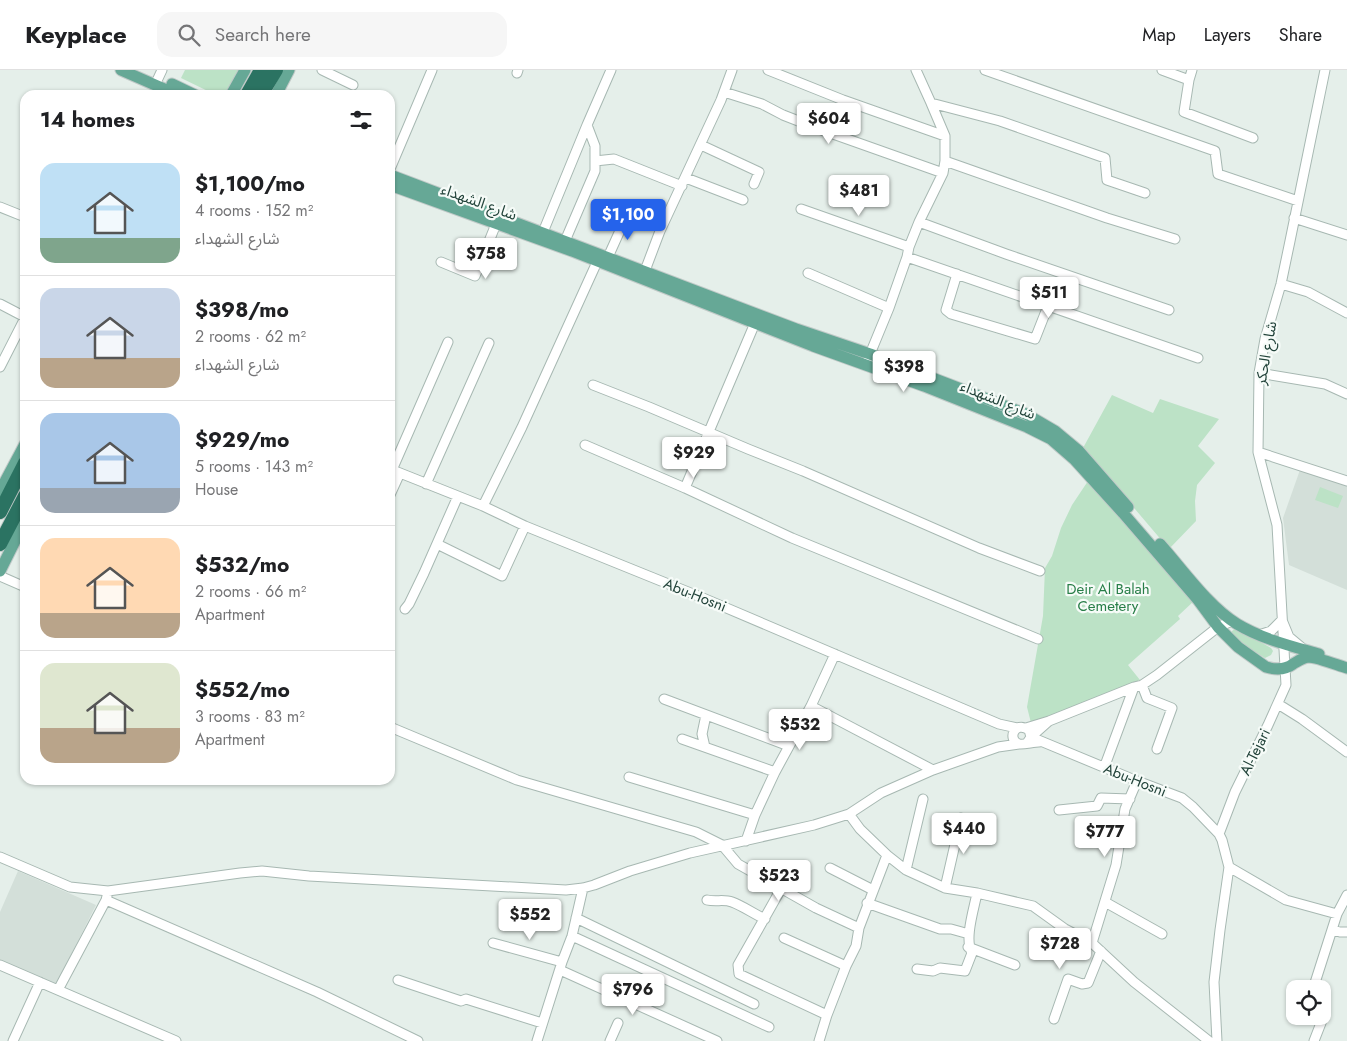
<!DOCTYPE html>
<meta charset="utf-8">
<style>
:root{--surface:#fff;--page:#f6f6f6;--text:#202124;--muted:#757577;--line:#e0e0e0;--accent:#2563eb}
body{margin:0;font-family:Jost,"Noto Sans Arabic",sans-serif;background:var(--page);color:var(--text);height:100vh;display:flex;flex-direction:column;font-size:19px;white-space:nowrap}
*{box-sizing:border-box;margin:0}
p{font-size:16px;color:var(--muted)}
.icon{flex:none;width:28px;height:28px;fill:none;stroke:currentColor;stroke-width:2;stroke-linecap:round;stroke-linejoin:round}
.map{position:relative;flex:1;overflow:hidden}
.drawer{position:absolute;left:20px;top:20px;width:375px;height:695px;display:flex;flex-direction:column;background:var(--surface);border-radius:15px;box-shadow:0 1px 4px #0004}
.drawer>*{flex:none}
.tools{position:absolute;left:1286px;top:910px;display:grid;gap:10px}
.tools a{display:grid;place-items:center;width:45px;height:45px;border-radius:10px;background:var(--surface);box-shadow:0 1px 4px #0004;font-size:25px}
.price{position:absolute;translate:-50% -42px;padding:0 11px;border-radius:5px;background:#fff;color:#222;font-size:16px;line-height:32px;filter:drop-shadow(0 1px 2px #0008)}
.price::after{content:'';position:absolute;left:50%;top:30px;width:15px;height:11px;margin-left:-8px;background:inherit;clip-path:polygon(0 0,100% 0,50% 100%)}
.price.selected{background:var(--accent);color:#fff}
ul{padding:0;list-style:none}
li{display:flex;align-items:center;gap:15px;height:125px;padding:0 20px}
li+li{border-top:1px solid var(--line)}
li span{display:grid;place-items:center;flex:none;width:140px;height:100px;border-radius:15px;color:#555}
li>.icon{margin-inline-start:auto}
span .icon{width:60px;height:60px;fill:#fffc;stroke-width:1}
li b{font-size:21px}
h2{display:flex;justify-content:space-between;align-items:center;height:60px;padding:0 20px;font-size:21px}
header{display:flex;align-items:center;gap:30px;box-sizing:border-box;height:70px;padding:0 25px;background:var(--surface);border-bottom:1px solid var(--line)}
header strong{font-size:24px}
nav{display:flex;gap:28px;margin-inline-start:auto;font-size:18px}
.search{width:350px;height:45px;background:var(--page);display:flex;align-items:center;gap:12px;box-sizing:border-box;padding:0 18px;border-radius:15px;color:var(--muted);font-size:19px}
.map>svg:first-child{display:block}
.built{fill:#d3dfd9}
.green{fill:#bce2c6}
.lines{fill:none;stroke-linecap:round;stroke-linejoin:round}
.minor-casing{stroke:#a7b8b2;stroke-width:11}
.major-casing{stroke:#c1cac8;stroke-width:13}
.highway-casing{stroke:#c1cac8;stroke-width:16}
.minor{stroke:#fff;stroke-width:9}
.major{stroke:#66a896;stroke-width:11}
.highway{stroke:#2b7362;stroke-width:14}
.labels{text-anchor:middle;stroke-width:4.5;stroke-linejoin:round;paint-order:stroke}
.street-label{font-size:15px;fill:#22433a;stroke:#f6fbf8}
.park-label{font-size:15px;fill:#287e48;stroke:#f6fbf8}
</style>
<header>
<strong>Keyplace</strong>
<div class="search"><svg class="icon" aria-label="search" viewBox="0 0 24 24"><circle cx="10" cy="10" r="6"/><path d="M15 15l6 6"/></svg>Search here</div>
<nav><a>Map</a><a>Layers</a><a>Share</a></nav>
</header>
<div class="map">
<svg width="1347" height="971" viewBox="0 0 1347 971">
<rect width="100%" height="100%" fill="#e5efea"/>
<!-- built -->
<path class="built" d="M1301,397L1347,413V520L1289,495L1283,448Z
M18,801L96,835L56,915L0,890V842Z"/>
<!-- green -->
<path class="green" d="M185,0H239C233,10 229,24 216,25L181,8Z
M1112,325L1153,343L1160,329L1219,349L1198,376L1215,393L1197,415L1195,431L1196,451L1169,479L1083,378Z
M1090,408L1195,530L1178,546L1180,549L1128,595L1140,610L1031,653L1027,637L1043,546L1045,498L1052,486L1061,458L1072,435Z
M1320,417L1343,426L1338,438L1315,430Z
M1235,559H1238L1271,578L1273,581L1271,585L1265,588L1233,568L1231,565L1232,561Z"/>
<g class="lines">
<defs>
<path id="minor" d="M322,0L353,15
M768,0L843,30L945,66
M985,0L1215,81L1218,104L1298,131
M1162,0L1189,10L1184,42L1253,68
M517,3L518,0
M1189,10L1192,0
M155,15L162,0
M724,22L762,34L783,45L819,59L943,103
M931,33L1000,51L1105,88L1107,110L1145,123
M701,75L759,102L754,114
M595,91L614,89L682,116
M945,91L1107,148L1175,169
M390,99L432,0
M686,108L743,130
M0,137L25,147
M801,139L909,177
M1294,148L1347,165
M919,152L1006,184L1169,240
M541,167L587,55
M565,171L595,101V76L587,55L611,0
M608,187L627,145
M907,187L1198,288
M441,192L475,206L496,154
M808,203L889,238
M957,204L946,240L951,244L1035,269L1048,236
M643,206L660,161L721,30L732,0
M1281,214L1308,222L1347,243
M0,234L25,247
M868,289L889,238L907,187L909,177L919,152L943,103L945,91V66L931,33L916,0
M0,297L25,248
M1259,303L1325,314L1347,324
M593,315L649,337L748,379L803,401L979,478L1040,501
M585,375L685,418L792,468L1038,569
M1258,382L1347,411
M390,399L483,436L525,456L703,528L973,643L999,654L1017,658
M392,400L448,272
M426,414L489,273
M685,418L755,253
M390,425L400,403
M483,436L522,357L597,192
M437,474L502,506L525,456
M0,506L25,517
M405,539L409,534L424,503L458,426
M1259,565L1271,561L1282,550L1289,567L1301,577
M1142,615L1147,628L1172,638L1157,679
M664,629L789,676
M1278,634L1302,649L1347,682
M811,636L933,700
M1049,651L1031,667L1137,711L1182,728L1193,737L1219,764L1222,770L1229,797L1220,860L1214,912L1217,971
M390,657L517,710L696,762L722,775L738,794L816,838L859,858
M1026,658L1049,651L1134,617L1142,615L1157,605L1218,557L1232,551
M682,669L775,702
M1027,673L1031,667L1029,660C1014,650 1007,670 1019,674C1022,675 1034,672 1039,672
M705,677L702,664L706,645
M1104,698L1134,617
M629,707L755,745
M1059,740L1097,736L1101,728L1130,729
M849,744L860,759L887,785L906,800L945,818L977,823L1033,836L1065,859L1092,873L1134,912L1209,971
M1219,764L1235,722L1268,655L1286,615L1277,455L1258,382L1259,303L1265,269L1281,214L1290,171L1325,0
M746,771L755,745L775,702L811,636L835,584
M0,787L70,817L108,821L240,803L262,801L309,806L566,820L583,818L594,815L630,801L690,783L814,755L849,744L881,723L933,700L998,677L1019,674
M1229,797L1286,830L1337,844
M830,798L873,820
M906,800L923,729
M945,818L961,748
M781,819L738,895L739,904L827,945
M106,830L317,922L418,971
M707,830C716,832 724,829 732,832C743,836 754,844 765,849
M1105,832L1162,864
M867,833L940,859H951L969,864
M576,848L754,934
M1333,860L1340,862H1347
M572,866L769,957
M784,868L846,896
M493,873L562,892
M1092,873L1116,795L1125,739L1137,711
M968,877L1015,895
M0,895L176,971
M917,899L933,901L940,898L965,901L972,883C964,869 974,839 977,823
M560,900L717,971
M398,910L461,931L466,929L542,953
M1313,919L1337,844L1347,825
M58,920L106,830L107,826
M1054,949L1068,909L1082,914L1088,913L1101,881
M13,971L40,912
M537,971L562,892L572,866L583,818
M610,971L618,953
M819,971L827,945L846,896L856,876L859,858L887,785
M1314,971L1321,953L1320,946"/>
<path id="major" d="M121,0L178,25
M172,14L195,25
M231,25L245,0
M276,25L289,0
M390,105L796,259L870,284L1026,344L1055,361L1079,381L1128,437
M390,115L572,181L813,276L924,316L1027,357L1051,369L1074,389L1123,443L1198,530L1218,557L1238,577L1266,597C1276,600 1285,600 1293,594C1298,591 1302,588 1308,587C1317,587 1337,595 1347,598
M0,421L25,374
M1160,474C1183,500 1208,536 1237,554C1262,569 1291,576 1319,584
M0,501L25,451"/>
<path id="highway" d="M247,25L261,0
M261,25L276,0
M0,442L25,393
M0,474L25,426"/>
</defs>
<!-- minor casing -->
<use href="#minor" class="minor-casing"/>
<!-- major casing -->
<use href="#major" class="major-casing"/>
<!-- highway casing -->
<use href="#highway" class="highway-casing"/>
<!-- minor -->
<use href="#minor" class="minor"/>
<!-- major -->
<use href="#major" class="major"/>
<!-- highway -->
<use href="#highway" class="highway"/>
</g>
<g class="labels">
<!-- street labels -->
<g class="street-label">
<text transform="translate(479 132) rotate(20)" y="5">شارع الشهداء</text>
<text transform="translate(1266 283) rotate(-80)" y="5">شارع الحكر</text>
<text transform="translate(998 330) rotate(22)" y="5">شارع الشهداء</text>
<text transform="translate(695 525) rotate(22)" y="5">Abu-Hosni</text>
<text transform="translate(1255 682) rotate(-64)" y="5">Al-Tejari</text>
<text transform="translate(1135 710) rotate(22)" y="5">Abu-Hosni</text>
</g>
<!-- park labels -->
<g class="park-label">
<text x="1108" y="524">Deir Al Balah<tspan x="1108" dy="17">Cemetery</tspan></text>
</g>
</g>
</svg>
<div class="tools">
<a><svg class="icon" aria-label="locate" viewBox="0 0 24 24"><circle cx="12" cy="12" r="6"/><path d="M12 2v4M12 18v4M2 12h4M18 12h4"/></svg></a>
</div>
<b class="price" style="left:829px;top:75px">$604</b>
<b class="price" style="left:859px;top:147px">$481</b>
<b class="price selected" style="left:628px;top:171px">$1,100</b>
<b class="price" style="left:486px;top:210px">$758</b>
<b class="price" style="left:1049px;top:249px">$511</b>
<b class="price" style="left:904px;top:323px">$398</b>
<b class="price" style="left:694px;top:409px">$929</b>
<b class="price" style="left:800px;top:681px">$532</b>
<b class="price" style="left:964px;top:785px">$440</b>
<b class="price" style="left:1105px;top:788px">$777</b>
<b class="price" style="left:779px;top:832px">$523</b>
<b class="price" style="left:530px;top:871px">$552</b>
<b class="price" style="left:1060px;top:900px">$728</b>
<b class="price" style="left:633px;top:946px">$796</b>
<section class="drawer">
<h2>14 homes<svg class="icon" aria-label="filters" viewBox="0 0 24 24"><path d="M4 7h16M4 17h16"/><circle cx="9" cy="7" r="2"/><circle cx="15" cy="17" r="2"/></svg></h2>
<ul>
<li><span style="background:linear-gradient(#bfe0f5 75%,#7fa58c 0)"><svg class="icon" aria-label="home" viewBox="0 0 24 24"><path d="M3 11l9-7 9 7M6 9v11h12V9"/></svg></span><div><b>$1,100/mo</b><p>4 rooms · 152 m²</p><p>شارع الشهداء</p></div></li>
<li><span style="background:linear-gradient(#c9d6e8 70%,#b9a48a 0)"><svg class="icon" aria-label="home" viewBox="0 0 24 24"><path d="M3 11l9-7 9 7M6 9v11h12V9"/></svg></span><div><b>$398/mo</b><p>2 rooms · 62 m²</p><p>شارع الشهداء</p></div></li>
<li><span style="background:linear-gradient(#a9c7e8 75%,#9aa5b1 0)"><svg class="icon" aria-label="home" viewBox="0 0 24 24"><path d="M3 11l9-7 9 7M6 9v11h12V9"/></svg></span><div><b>$929/mo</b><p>5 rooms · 143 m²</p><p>House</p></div></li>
<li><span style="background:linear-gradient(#ffd9b3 75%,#b9a48a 0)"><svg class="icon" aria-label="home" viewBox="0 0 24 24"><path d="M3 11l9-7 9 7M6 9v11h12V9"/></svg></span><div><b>$532/mo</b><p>2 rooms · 66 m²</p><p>Apartment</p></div></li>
<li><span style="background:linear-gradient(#dfe7d0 65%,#b9a48a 0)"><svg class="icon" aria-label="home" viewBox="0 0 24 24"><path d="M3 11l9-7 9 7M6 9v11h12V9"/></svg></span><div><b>$552/mo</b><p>3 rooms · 83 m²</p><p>Apartment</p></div></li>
</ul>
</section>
</div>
